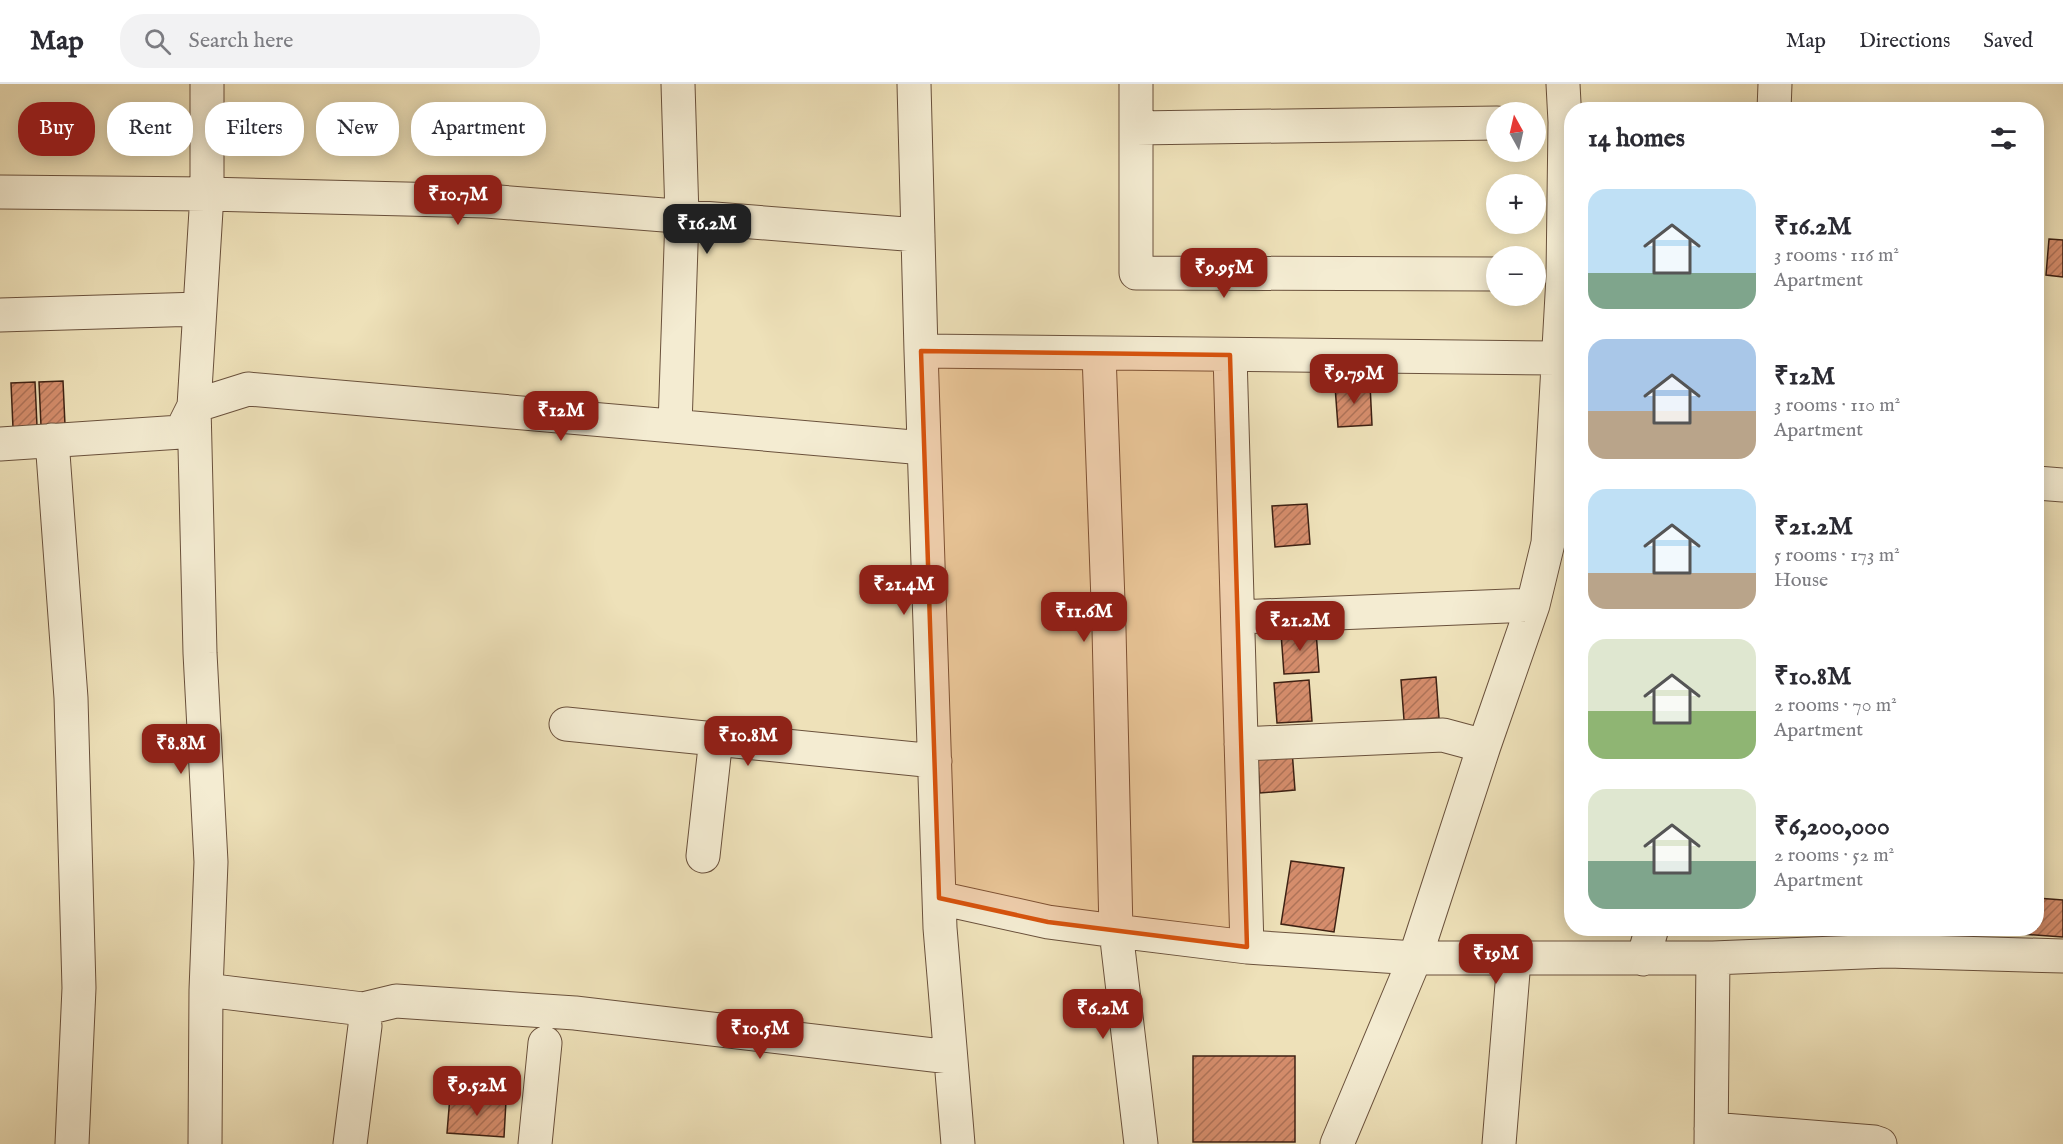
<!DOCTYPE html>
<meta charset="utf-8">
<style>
:root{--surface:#fff;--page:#f2f2f3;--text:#2b2b33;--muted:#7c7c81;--line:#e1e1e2;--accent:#8f2418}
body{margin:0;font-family:"IM FELL English",serif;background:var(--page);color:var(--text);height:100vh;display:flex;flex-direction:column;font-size:22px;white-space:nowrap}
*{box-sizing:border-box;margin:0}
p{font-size:20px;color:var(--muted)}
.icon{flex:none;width:33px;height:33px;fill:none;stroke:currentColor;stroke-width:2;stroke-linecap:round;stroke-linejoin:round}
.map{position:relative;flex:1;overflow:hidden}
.panel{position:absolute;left:1564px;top:18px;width:480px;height:834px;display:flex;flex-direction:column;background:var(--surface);border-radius:24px;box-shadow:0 3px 15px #0003}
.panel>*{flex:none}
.hud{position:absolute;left:18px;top:18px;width:570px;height:54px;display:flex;gap:12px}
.needle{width:39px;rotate:352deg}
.buttons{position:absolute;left:1486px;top:18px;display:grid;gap:12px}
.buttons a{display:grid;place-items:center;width:60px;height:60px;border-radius:50%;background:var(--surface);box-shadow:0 3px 15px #0003;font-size:30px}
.price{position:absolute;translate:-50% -51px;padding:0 14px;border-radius:12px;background:var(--accent);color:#fff;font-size:20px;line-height:39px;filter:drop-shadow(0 2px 3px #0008)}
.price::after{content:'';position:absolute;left:50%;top:36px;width:18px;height:14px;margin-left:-9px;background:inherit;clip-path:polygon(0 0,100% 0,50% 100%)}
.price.selected{background:#222;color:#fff}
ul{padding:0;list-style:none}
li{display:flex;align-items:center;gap:18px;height:150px;padding:0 24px}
li span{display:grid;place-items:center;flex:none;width:168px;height:120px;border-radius:18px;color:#555}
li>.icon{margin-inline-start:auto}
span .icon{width:72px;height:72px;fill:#fffc;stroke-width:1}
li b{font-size:26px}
h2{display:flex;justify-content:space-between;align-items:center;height:72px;padding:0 24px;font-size:26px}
.tag{padding:0 21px;border-radius:24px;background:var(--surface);box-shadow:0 3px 15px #0003;font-size:21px;line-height:54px}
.tag.selected{background:var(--accent);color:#fff}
header{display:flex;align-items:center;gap:36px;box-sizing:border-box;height:84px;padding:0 30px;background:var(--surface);border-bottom:2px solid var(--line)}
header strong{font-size:28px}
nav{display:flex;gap:33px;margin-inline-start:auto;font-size:21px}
.search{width:420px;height:54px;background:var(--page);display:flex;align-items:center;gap:15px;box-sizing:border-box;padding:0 21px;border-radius:24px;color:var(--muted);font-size:22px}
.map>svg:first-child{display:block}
.building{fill:url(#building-hatch);stroke:#3e2113;stroke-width:1.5}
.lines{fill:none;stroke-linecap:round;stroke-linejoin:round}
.minor-casing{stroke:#6a513c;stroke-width:35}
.minor{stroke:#f4ecd2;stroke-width:33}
.marked{fill:#d7530d;fill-opacity:0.2;stroke:#d7530d;stroke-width:4.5;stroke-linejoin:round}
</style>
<header>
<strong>Map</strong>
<div class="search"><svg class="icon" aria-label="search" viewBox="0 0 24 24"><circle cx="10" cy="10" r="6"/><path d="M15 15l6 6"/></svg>Search here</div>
<nav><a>Map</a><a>Directions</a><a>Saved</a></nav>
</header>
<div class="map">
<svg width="2063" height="1060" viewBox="0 0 2063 1060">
<defs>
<pattern id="building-hatch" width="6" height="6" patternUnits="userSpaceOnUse" patternTransform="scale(1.5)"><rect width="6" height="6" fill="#d58d6c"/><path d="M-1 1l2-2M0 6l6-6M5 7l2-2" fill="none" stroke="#ae7358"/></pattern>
</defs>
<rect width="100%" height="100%" fill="#eee1b9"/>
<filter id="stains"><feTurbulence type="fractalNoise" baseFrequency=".00333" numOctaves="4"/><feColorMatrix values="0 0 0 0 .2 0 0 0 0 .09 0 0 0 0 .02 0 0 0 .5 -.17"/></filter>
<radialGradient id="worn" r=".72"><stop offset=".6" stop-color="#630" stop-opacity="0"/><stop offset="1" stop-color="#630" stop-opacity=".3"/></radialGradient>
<!-- building -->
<path class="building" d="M2049,155L2063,156V193L2046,191Z
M63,297L65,341L41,342L39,298Z
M35,298L37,342L13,344L11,299Z
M1370,300L1372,341L1338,343L1335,302Z
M1307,420L1310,460L1275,463L1272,422Z
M1316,547L1319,588L1284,590L1281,549Z
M1436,593L1439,634L1404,636L1401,596Z
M1309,596L1312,637L1277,639L1274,599Z
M1292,666L1295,706L1260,709L1257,668Z
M1291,777L1344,784L1334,848L1281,840Z
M2037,814L2063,816V853L2008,849V844H2037Z
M1193,972H1295V1058H1193Z
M450,1012L506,1017L504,1053L447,1049Z"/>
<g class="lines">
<defs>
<path id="minor" d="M914,0L921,267L940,844L958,1060
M1136,0V44L1497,39
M1774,26L1775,0
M1136,44V189L1497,190
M0,108L207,110L486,117L918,151
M0,231L200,225
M921,267L1557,274
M1099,270L1109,545L1116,847L1141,1060
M1230,271L1247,863
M675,342L682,132L678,0
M52,356L71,614L79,904L72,1060
M0,360L181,348L194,322L207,110V0
M2037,399L2063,401
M1238,533L1533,521L1548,459L1563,193L1565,38L1563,0
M566,640L935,677
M1241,660L1443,651L1484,662
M703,772L716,654
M939,814L1048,838L1116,847L1247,863L1415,874H1713L1887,867L2063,872
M1643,875L1652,844
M206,906L363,925L396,917L575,929L950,973
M1711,1045L1874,1058L1880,1060
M205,1060L206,906L211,778L200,569L194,322L248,305L924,364
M350,1060L365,942
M535,1060L545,959
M1337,1060L1415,874L1484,662L1533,521
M1499,1060L1514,876
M1711,1060L1713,874"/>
</defs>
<!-- minor casing -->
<use href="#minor" class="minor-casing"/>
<!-- minor -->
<use href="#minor" class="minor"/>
</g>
<!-- marked area -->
<path class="marked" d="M921,267L1230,271L1247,863L1048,838L939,814Z"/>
<rect width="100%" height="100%" filter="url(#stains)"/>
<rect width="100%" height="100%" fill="url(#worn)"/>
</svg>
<div class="buttons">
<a><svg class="needle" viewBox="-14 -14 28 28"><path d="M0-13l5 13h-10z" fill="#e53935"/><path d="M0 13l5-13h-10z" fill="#7c7c81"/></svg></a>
<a>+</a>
<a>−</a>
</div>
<b class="price" style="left:458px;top:142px">₹10.7M</b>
<b class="price selected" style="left:707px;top:171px">₹16.2M</b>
<b class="price" style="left:1224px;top:215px">₹9.95M</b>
<b class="price" style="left:1354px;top:321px">₹9.79M</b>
<b class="price" style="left:561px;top:358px">₹12M</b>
<b class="price" style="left:904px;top:532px">₹21.4M</b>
<b class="price" style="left:1084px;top:559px">₹11.6M</b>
<b class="price" style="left:1300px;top:568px">₹21.2M</b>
<b class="price" style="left:748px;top:683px">₹10.8M</b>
<b class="price" style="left:181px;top:691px">₹8.8M</b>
<b class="price" style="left:1496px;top:901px">₹19M</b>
<b class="price" style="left:1103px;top:956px">₹6.2M</b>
<b class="price" style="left:760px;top:976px">₹10.5M</b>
<b class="price" style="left:477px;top:1033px">₹9.52M</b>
<div class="hud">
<a class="tag selected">Buy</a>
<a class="tag">Rent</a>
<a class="tag">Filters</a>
<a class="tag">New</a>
<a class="tag">Apartment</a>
</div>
<section class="panel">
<h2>14 homes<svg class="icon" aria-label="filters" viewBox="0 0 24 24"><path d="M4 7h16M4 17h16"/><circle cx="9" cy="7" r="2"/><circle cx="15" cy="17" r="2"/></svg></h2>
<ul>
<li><span style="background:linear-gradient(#bfe0f5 70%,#7fa58c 0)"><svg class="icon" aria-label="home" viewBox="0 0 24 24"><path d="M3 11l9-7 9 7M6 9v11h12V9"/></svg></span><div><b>₹16.2M</b><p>3 rooms · 116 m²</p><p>Apartment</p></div></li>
<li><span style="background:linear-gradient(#a9c7e8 60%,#b9a48a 0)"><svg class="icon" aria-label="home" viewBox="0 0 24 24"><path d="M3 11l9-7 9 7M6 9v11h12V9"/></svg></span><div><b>₹12M</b><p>3 rooms · 110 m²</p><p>Apartment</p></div></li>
<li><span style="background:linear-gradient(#bfe0f5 70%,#b9a48a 0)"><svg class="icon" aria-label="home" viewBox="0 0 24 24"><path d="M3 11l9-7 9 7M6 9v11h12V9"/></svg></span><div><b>₹21.2M</b><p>5 rooms · 173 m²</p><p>House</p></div></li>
<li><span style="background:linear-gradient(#dfe7d0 60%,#8fb573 0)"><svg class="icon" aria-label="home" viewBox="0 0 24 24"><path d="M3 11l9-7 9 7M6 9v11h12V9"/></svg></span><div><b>₹10.8M</b><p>2 rooms · 70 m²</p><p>Apartment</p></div></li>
<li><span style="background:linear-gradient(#dfe7d0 60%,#7fa58c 0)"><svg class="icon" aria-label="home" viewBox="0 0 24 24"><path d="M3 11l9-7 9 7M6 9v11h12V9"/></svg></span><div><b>₹6,200,000</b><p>2 rooms · 52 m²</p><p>Apartment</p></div></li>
</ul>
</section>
</div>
